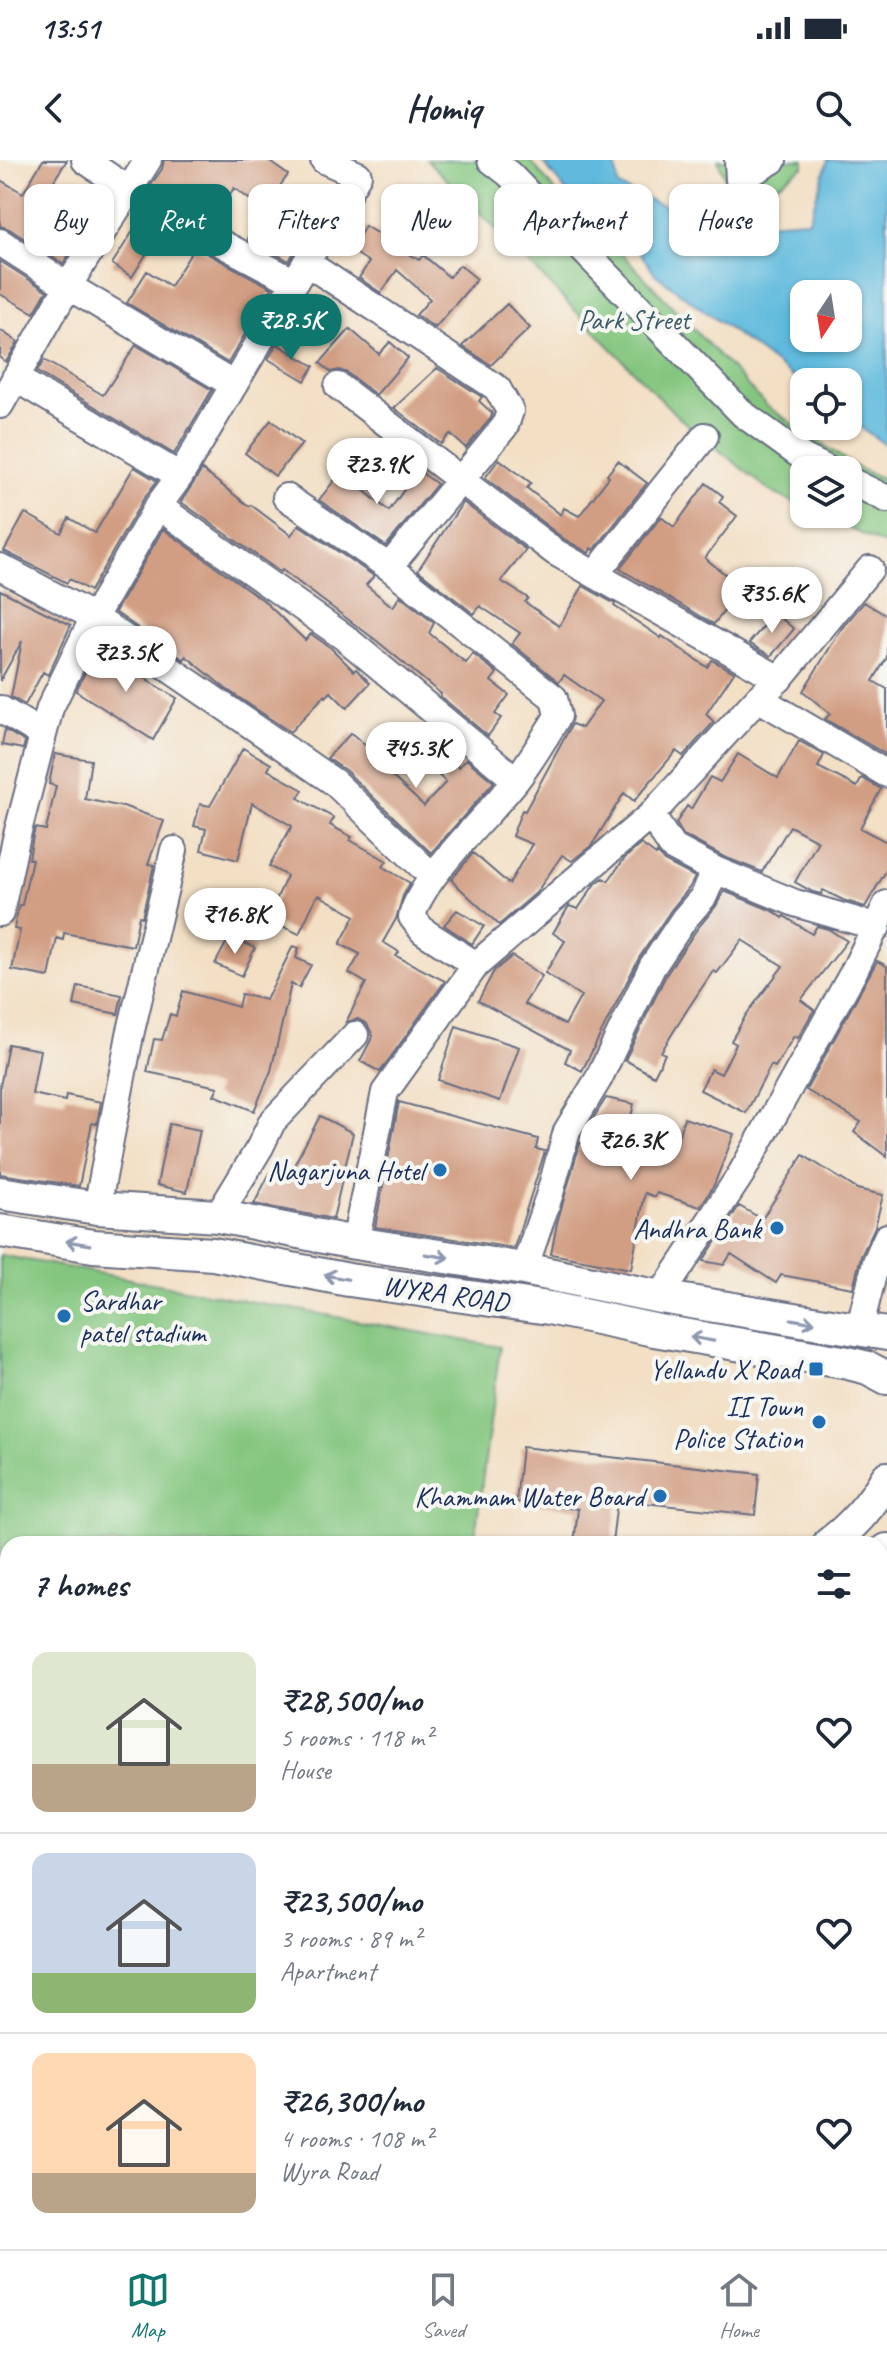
<!DOCTYPE html>
<meta charset="utf-8">
<style>
:root{--surface:#fff;--page:#f6f6f7;--text:#1f2937;--muted:#747a83;--line:#e0e1e3;--accent:#0f766e}
body{margin:0;font-family:Caveat,sans-serif;background:var(--page);color:var(--text);height:100vh;display:flex;flex-direction:column;font-size:30px;white-space:nowrap}
*{box-sizing:border-box;margin:0}
p{font-size:26px;color:var(--muted)}
.icon{flex:none;width:44px;height:44px;fill:none;stroke:currentColor;stroke-width:2;stroke-linecap:round;stroke-linejoin:round}
.map{position:relative;flex:1;overflow:hidden}
.drawer{position:absolute;left:0px;top:1376px;width:888px;height:714px;display:flex;flex-direction:column;background:var(--surface);border-radius:24px 24px 0 0;box-shadow:0 2px 6px #0004}
.drawer>*{flex:none}
.banner{position:absolute;left:24px;top:24px;width:840px;height:72px;display:flex;gap:16px}
.needle{width:52px;rotate:192deg}
.fabs{position:absolute;left:790px;top:120px;display:grid;gap:16px}
.fabs a{display:grid;place-items:center;width:72px;height:72px;border-radius:16px;background:var(--surface);box-shadow:0 2px 6px #0004;font-size:40px}
.price{position:absolute;translate:-50% -68px;padding:0 18px;border-radius:28px;background:#fff;color:#222;font-size:26px;line-height:52px;filter:drop-shadow(0 2px 4px #0008)}
.price::after{content:'';position:absolute;left:50%;top:48px;width:24px;height:18px;margin-left:-12px;background:inherit;clip-path:polygon(0 0,100% 0,50% 100%)}
.price.current{background:var(--accent);color:#fff}
ul{padding:0;list-style:none}
li{display:flex;align-items:center;gap:24px;height:200px;padding:0 32px}
li+li{border-top:2px solid var(--line)}
li span{display:grid;place-items:center;flex:none;width:224px;height:160px;border-radius:16px;color:#555}
li>.icon{margin-inline-start:auto}
span .icon{width:96px;height:96px;fill:#fffc;stroke-width:1}
li b{font-size:34px}
h2{display:flex;justify-content:space-between;align-items:center;height:96px;padding:0 32px;font-size:34px}
.chip{padding:0 28px;border-radius:16px;background:var(--surface);box-shadow:0 2px 6px #0004;font-size:28px;line-height:72px}
.chip.current{background:var(--accent);color:#fff}
.status{display:flex;justify-content:space-between;align-items:center;height:56px;padding:0 40px;background:var(--surface);direction:ltr}
.status svg{height:22px;fill:currentColor}
header{display:flex;justify-content:space-between;align-items:center;height:104px;padding:0 32px;background:var(--surface);font-size:36px;font-weight:700}
.tab-bar{display:flex;justify-content:space-around;align-items:center;height:112px;border-top:2px solid var(--line);background:var(--surface);font-size:22px;color:var(--muted)}
.tab-bar a{display:grid;justify-items:center;gap:4px}
.tab-bar .current{color:var(--accent)}
.map>svg:first-child{display:block}
.green{fill:#84c67f;stroke:#507a6e;stroke-width:2}
.water{fill:#5fbadd;stroke:#3d749e;stroke-width:2;fill-rule:evenodd}
.building{fill:#d29e83}
.lines{fill:none;stroke-linecap:round;stroke-linejoin:round}
.minor-casing{stroke:#676d82;stroke-width:30}
.major-casing{stroke:#676d82;stroke-width:36}
.minor{stroke:#fff;stroke-width:26}
.major{stroke:#fff;stroke-width:32}
.oneway{stroke:#8d97ae}
.poi-dot{fill:#1f6fb2;stroke:#f6f6f2;stroke-width:3}
.labels{text-anchor:middle;stroke-width:8;stroke-linejoin:round;paint-order:stroke}
.park-label{font-size:28px;fill:#3a5c68;stroke:#f6f6f2}
.poi-label{font-size:28px;fill:#1b2f5e;stroke:#f6f6f2;text-anchor:end}
.street-label{font-size:28px;fill:#1b2f5e;stroke:#f6f6f2}
</style>
<div class="status"><b>13:51</b><svg viewBox="0 0 49 12"><path d="M0 12V9h3v3zM5 12V6h3v6zM10 12V3h3v9zM15 12V0h3v12zM26 1h20v11H26zM47 4h2v5h-2z"/></svg></div>
<header><svg class="icon" aria-label="back" viewBox="0 0 24 24"><path d="M15 5l-7 7 7 7"/></svg>Homiq<svg class="icon" aria-label="search" viewBox="0 0 24 24"><circle cx="10" cy="10" r="6"/><path d="M15 15l6 6"/></svg></header>
<div class="map">
<svg width="887" height="2089" viewBox="0 0 887 2089">
<rect width="100%" height="100%" fill="#f6f6f2"/>
<filter id="ink" filterUnits="userSpaceOnUse"><feTurbulence type="fractalNoise" baseFrequency=".0125" numOctaves="2"/><feDisplacementMap in="SourceGraphic" scale="16" xChannelSelector="R" yChannelSelector="G"/><feConvolveMatrix kernelMatrix="1 2 1 2 8 2 1 2 1" color-interpolation-filters="sRGB"/></filter>
<filter id="wash" filterUnits="userSpaceOnUse"><feTurbulence type="fractalNoise" baseFrequency=".006" numOctaves="4" result="noise"/><feDisplacementMap in="SourceGraphic" scale="32" xChannelSelector="R" yChannelSelector="G"/><feGaussianBlur stdDeviation="1.8" result="paint"/><feColorMatrix in="noise" values="0 0 0 0 0 0 0 0 0 0 0 0 0 0 0 0 0 1.4 0 .05"/><feComposite in="paint" operator="in"/></filter>
<g filter="url(#wash)">
<rect width="100%" height="100%" fill="#f3dfc4"/>
<!-- green -->
<path class="green" d="M427,0H530L567,46L606,77L767,246L859,309L887,320V386L818,354H848V310H804V347L771,332L677,256L494,67Z
M718,0H804V6L759,37L729,29Z
M0,1095L500,1187L474,1384H8V1908L0,1899Z"/>
<!-- water -->
<path class="water" d="M541,0H615L618,26L654,42L687,54L732,65L809,60L828,0H887V286L848,258V222H804V225L655,114L632,81L583,52ZM804,134H848V178H804Z"/>
<g id="blocks">
<!-- building -->
<path class="building" d="M43,0H67L32,55L77,82L63,104L9,69L0,66V20L23,33Z
M164,0H267L288,15L263,49L234,28L214,61L151,25L162,9Z
M267,50L305,73L289,101L248,79Z
M142,57L162,69L132,117L112,104Z
M365,66L419,100L423,95L449,117L460,105L477,119L435,168L416,155L430,139L397,110L381,133L359,118L369,102L351,90Z
M195,87L272,128L228,203L127,143L147,111L170,126Z
M0,101L47,131L34,153L0,134Z
M507,144L530,168L491,205L462,186Z
M350,169L379,194L390,182L408,198L376,235L347,213L339,210L331,212L320,203Z
M0,170L18,182L6,202L0,198Z
M277,184L314,206L305,221L268,199Z
M136,185L212,230L174,294L37,212L44,200L103,235Z
M437,208L482,237L479,241L492,253L491,258L466,288L450,274L441,284L394,248Z
M271,260L302,284L275,316L245,293Z
M499,299L531,323L527,328L561,355L564,348L579,356L609,317L607,315L618,301L647,323L594,390L591,388L589,393L564,379L485,318Z
M134,307L157,321L144,338L90,431L69,419L67,423L4,391L25,353L61,373L69,358L95,373Z
M202,310L249,346L251,345L291,375L299,365L374,416L366,425L393,447L400,436L434,463L429,473L466,503L473,494L497,513L491,521L509,535L495,554L501,558L488,576L440,536L441,534L377,481L282,410L280,412L181,342Z
M418,310L437,324L386,386L319,340L341,312L389,351Z
M706,323L723,336L719,342L737,356L705,398L742,428L714,464L620,409L661,357L674,367Z
M463,342L526,390L501,421L528,438L525,442L559,466L583,426L615,444L614,446L661,478L662,476L707,507L712,500L734,512L706,554L714,562L683,596L676,591L634,641L624,633L592,685L572,701L562,695L536,733L499,765L451,720L473,693L509,724L532,684L512,676L522,650L525,651L572,564L582,568L601,541L564,515L559,522L512,484L520,473L480,446L474,454L418,410Z
M163,369L263,440L305,480L311,474L331,488L354,511L356,509L370,523L347,548L331,532L326,537L325,535L290,572L226,529L186,496L184,500L115,452Z
M0,430L71,465L48,515L43,512L25,545L11,537L22,481L0,521Z
M864,442L887,456V497L873,521L887,529V595L825,559L830,554L803,531L842,468Z
M775,453L794,469L771,496L749,483Z
M97,487L120,500L118,503L149,520L148,521L177,538L153,580L76,531Z
M5,570L25,582L23,589L2,585Z
M351,573L388,605L384,609L424,646L446,622L419,597L433,582L459,607L466,599L494,622L431,693L345,610L327,598Z
M799,581L824,595L818,607L857,627L862,618L881,629L860,668L887,682V709L865,747L843,740L823,730L821,734L813,732L795,722L818,681L790,666L762,712L722,696L683,675L676,663L687,646L691,649L710,617L720,622L738,594L778,618Z
M243,588L271,604L268,610L303,630L298,638L334,658L330,665L352,677L350,680L387,701L383,707L410,723L403,736L396,759L383,782L399,792L396,796L445,821L380,912L360,901L373,876L367,864L358,859L346,862L366,823L349,813L360,794L340,784L355,756L319,735L316,738L299,774L267,759L287,716L269,706L292,666L252,643L238,700L201,690L206,669L194,666L200,644L210,646Z
M55,594L91,600L85,639L122,647L123,646L164,661L148,704L154,705L142,757L139,756L133,786L64,773L63,780L57,778L49,817L12,810L20,770L14,769L19,745H22L32,699H29L33,676L35,668L46,670L56,626L49,624Z
M641,684L656,695L657,693L664,701L695,717L690,727L671,750L639,798L582,911L565,902L570,890L478,841L494,811L512,796L542,816L524,844L565,865L581,836L545,813L565,781L553,773L569,746L578,749L594,725L603,718L608,721L625,698Z
M724,731L775,752L783,758L784,756L812,774L817,766L828,769L847,781L801,840L814,850L798,878L794,876L775,907L771,905L746,953L700,930L711,909L721,914L736,884L731,881L746,855L783,806L742,780L717,813L713,811L687,850L661,892L665,894L654,916L625,900L666,815L697,769L716,746Z
M457,750L484,766L472,784L444,765Z
M230,776L255,788L242,816L215,804Z
M293,786L299,788L296,798L311,805L299,828L291,824L271,911L254,951L214,935L218,927L147,912L154,879L162,880L170,854L176,856L183,831L238,847L241,834L266,840Z
M877,801L887,806V997L854,972L861,962L806,930Z
M78,826L122,835L118,854L74,845Z
M456,866L519,887L500,941L438,920Z
M8,884L40,890L32,934L65,941L66,935L101,942L97,964L92,963L79,1026L0,1014V927Z
M606,938L634,944L629,965L677,981L684,958L734,974L714,1025L700,1047L657,1033L655,1037L645,1033L631,1109L551,1094L557,1063L580,983H584L586,970Z
M399,942L538,979L536,989L545,991L514,1088L375,1067Z
M320,956L353,973L333,1059L254,1044L275,1003L291,1011Z
M169,964L200,970L187,1032L157,1025Z
M803,995L857,1029L883,1035L875,1067L861,1096L853,1128L781,1115L776,1123L731,1094L724,1105L703,1101L739,1046L762,1059Z
M522,1287L759,1314L755,1355L617,1340L612,1384H574L578,1349L516,1342Z"/>
</g>
</g>
<g filter="url(#ink)">
<use href="#blocks" fill-opacity="0" stroke="#676d82" stroke-width="2"/>
<g class="lines">
<defs>
<path id="minor" d="M85,0C152,48 223,85 295,122
M491,0L509,14L743,254L804,298L829,310
M738,0L739,20L773,0
M0,82L68,126L234,225
M307,103L497,228L510,251L505,266L389,407
M15,218L180,316
M338,226L555,392L779,519
M0,245L68,126L148,0
M848,320L887,339
M286,337L389,407L554,538L558,556C545,577 532,599 517,619C491,653 420,718 412,757L423,771L476,805
M158,346L344,477L516,620
M0,407L94,457L334,622L433,717
M596,413L705,276
M758,538L887,614
M0,549L42,574
M651,655L672,687L715,710L795,743L877,767
M0,753L16,679L50,548L94,457L158,346L180,316L358,15L324,0
M97,1048L130,875L174,690
M218,1056L260,987L272,962L355,875
M355,1083L385,932L476,805L651,655L758,538L779,519L870,409
M524,1109L550,1033L567,971L599,918L652,807L684,759L704,736L715,710
M660,1137L741,1014L853,813L887,744
M859,1170L876,1102L887,1077
M880,1643L887,1648
M880,1782L887,1777
M880,2025L887,2020
M880,2068L887,2077
M437,2082L442,2089
M332,2089L341,2082
M477,2089L486,2082
M794,2089L803,2082"/>
<path id="major" d="M0,1033L97,1048L218,1056L355,1083L524,1109L660,1137L887,1174
M0,1071L93,1086L213,1094L349,1120L549,1148L654,1170L848,1203L868,1208L887,1218
M829,1384C853,1366 872,1344 887,1318
M880,1395L887,1390
M0,2057L8,2050
M29,2089L37,2082"/>
</defs>
<!-- minor casing -->
<use href="#minor" class="minor-casing"/>
<!-- major casing -->
<use href="#major" class="major-casing"/>
<!-- minor -->
<use href="#minor" class="minor"/>
<!-- major -->
<use href="#major" class="major"/>
</g>
<!-- one-way arrows -->
<defs><path id="oneway-shaft" d="M-6 0H5M1.5-3L5.5 0L1.5 3" fill="none" stroke-width="1.6" stroke-linecap="round" stroke-linejoin="round" transform="scale(2)"/></defs>
<g class="oneway">
<use href="#oneway-shaft" transform="translate(78 1083) rotate(-171)"/>
<use href="#oneway-shaft" transform="translate(437 1096) rotate(9)"/>
<use href="#oneway-shaft" transform="translate(336 1117) rotate(-169)"/>
<use href="#oneway-shaft" transform="translate(803 1161) rotate(9)"/>
<use href="#oneway-shaft" transform="translate(702 1179) rotate(-170)"/>
</g>
</g>
<!-- markers -->
<g class="poi-dot">
<circle cx="440" cy="1010" r="8"/>
<circle cx="777" cy="1068" r="8"/>
<circle cx="64" cy="1156" r="8"/>
<rect x="808" y="1201" width="16" height="16" rx="4"/>
<circle cx="819" cy="1262" r="8"/>
<circle cx="660" cy="1336" r="8"/>
</g>
<g class="labels">
<!-- park labels -->
<g class="park-label">
<text x="634" y="169">Park Street</text>
</g>
<!-- poi labels -->
<g class="poi-label">
<text x="424" y="1020">Nagarjuna Hotel</text>
<text x="761" y="1078">Andhra Bank</text>
<text x="80" y="1150" text-anchor="start">Sardhar<tspan x="80" dy="32">patel stadium</tspan></text>
<text x="800" y="1219">Yellandu X Road</text>
<text x="803" y="1256">II Town<tspan x="803" dy="32">Police Station</tspan></text>
<text x="644" y="1346">Khammam Water Board</text>
</g>
<!-- street labels -->
<g class="street-label">
<text transform="translate(446 1133) rotate(8)" y="10">WYRA ROAD</text>
</g>
</g>
</svg>
<div class="fabs">
<a><svg class="needle" viewBox="-14 -14 28 28"><path d="M0-13l5 13h-10z" fill="#e53935"/><path d="M0 13l5-13h-10z" fill="#747a83"/></svg></a>
<a><svg class="icon" aria-label="locate" viewBox="0 0 24 24"><circle cx="12" cy="12" r="6"/><path d="M12 2v4M12 18v4M2 12h4M18 12h4"/></svg></a>
<a><svg class="icon" aria-label="layers" viewBox="0 0 24 24"><path d="M12 4l9 5-9 5-9-5zM3 14l9 5 9-5"/></svg></a>
</div>
<b class="price current" style="left:291px;top:202px">₹28.5K</b>
<b class="price" style="left:377px;top:346px">₹23.9K</b>
<b class="price" style="left:772px;top:475px">₹35.6K</b>
<b class="price" style="left:126px;top:534px">₹23.5K</b>
<b class="price" style="left:416px;top:630px">₹45.3K</b>
<b class="price" style="left:235px;top:796px">₹16.8K</b>
<b class="price" style="left:631px;top:1022px">₹26.3K</b>
<div class="banner">
<a class="chip">Buy</a>
<a class="chip current">Rent</a>
<a class="chip">Filters</a>
<a class="chip">New</a>
<a class="chip">Apartment</a>
<a class="chip">House</a>
</div>
<section class="drawer">
<h2>7 homes<svg class="icon" aria-label="filters" viewBox="0 0 24 24"><path d="M4 7h16M4 17h16"/><circle cx="9" cy="7" r="2"/><circle cx="15" cy="17" r="2"/></svg></h2>
<ul>
<li><span style="background:linear-gradient(#dfe7d0 70%,#b9a48a 0)"><svg class="icon" aria-label="home" viewBox="0 0 24 24"><path d="M3 11l9-7 9 7M6 9v11h12V9"/></svg></span><div><b>₹28,500/mo</b><p>5 rooms · 118 m²</p><p>House</p></div><svg class="icon" aria-label="heart" viewBox="0 0 24 24"><path d="M12 20l-8-8c-3-5 5-10 8-4 3-6 11-1 8 4z"/></svg></li>
<li><span style="background:linear-gradient(#c9d6e8 75%,#8fb573 0)"><svg class="icon" aria-label="home" viewBox="0 0 24 24"><path d="M3 11l9-7 9 7M6 9v11h12V9"/></svg></span><div><b>₹23,500/mo</b><p>3 rooms · 89 m²</p><p>Apartment</p></div><svg class="icon" aria-label="heart" viewBox="0 0 24 24"><path d="M12 20l-8-8c-3-5 5-10 8-4 3-6 11-1 8 4z"/></svg></li>
<li><span style="background:linear-gradient(#ffd9b3 75%,#b9a48a 0)"><svg class="icon" aria-label="home" viewBox="0 0 24 24"><path d="M3 11l9-7 9 7M6 9v11h12V9"/></svg></span><div><b>₹26,300/mo</b><p>4 rooms · 108 m²</p><p>Wyra Road</p></div><svg class="icon" aria-label="heart" viewBox="0 0 24 24"><path d="M12 20l-8-8c-3-5 5-10 8-4 3-6 11-1 8 4z"/></svg></li>
</ul>
</section>
</div>
<nav class="tab-bar">
<a class="current"><svg class="icon" aria-label="map" viewBox="0 0 24 24"><path d="M3 6l6-2 6 2 6-2v14l-6 2-6-2-6 2zM9 4v14M15 6v14"/></svg>Map</a>
<a><svg class="icon" aria-label="saved" viewBox="0 0 24 24"><path d="M7 4h10v16l-5-4-5 4z"/></svg>Saved</a>
<a><svg class="icon" aria-label="home" viewBox="0 0 24 24"><path d="M3 11l9-7 9 7M6 9v11h12V9"/></svg>Home</a>
</nav>
